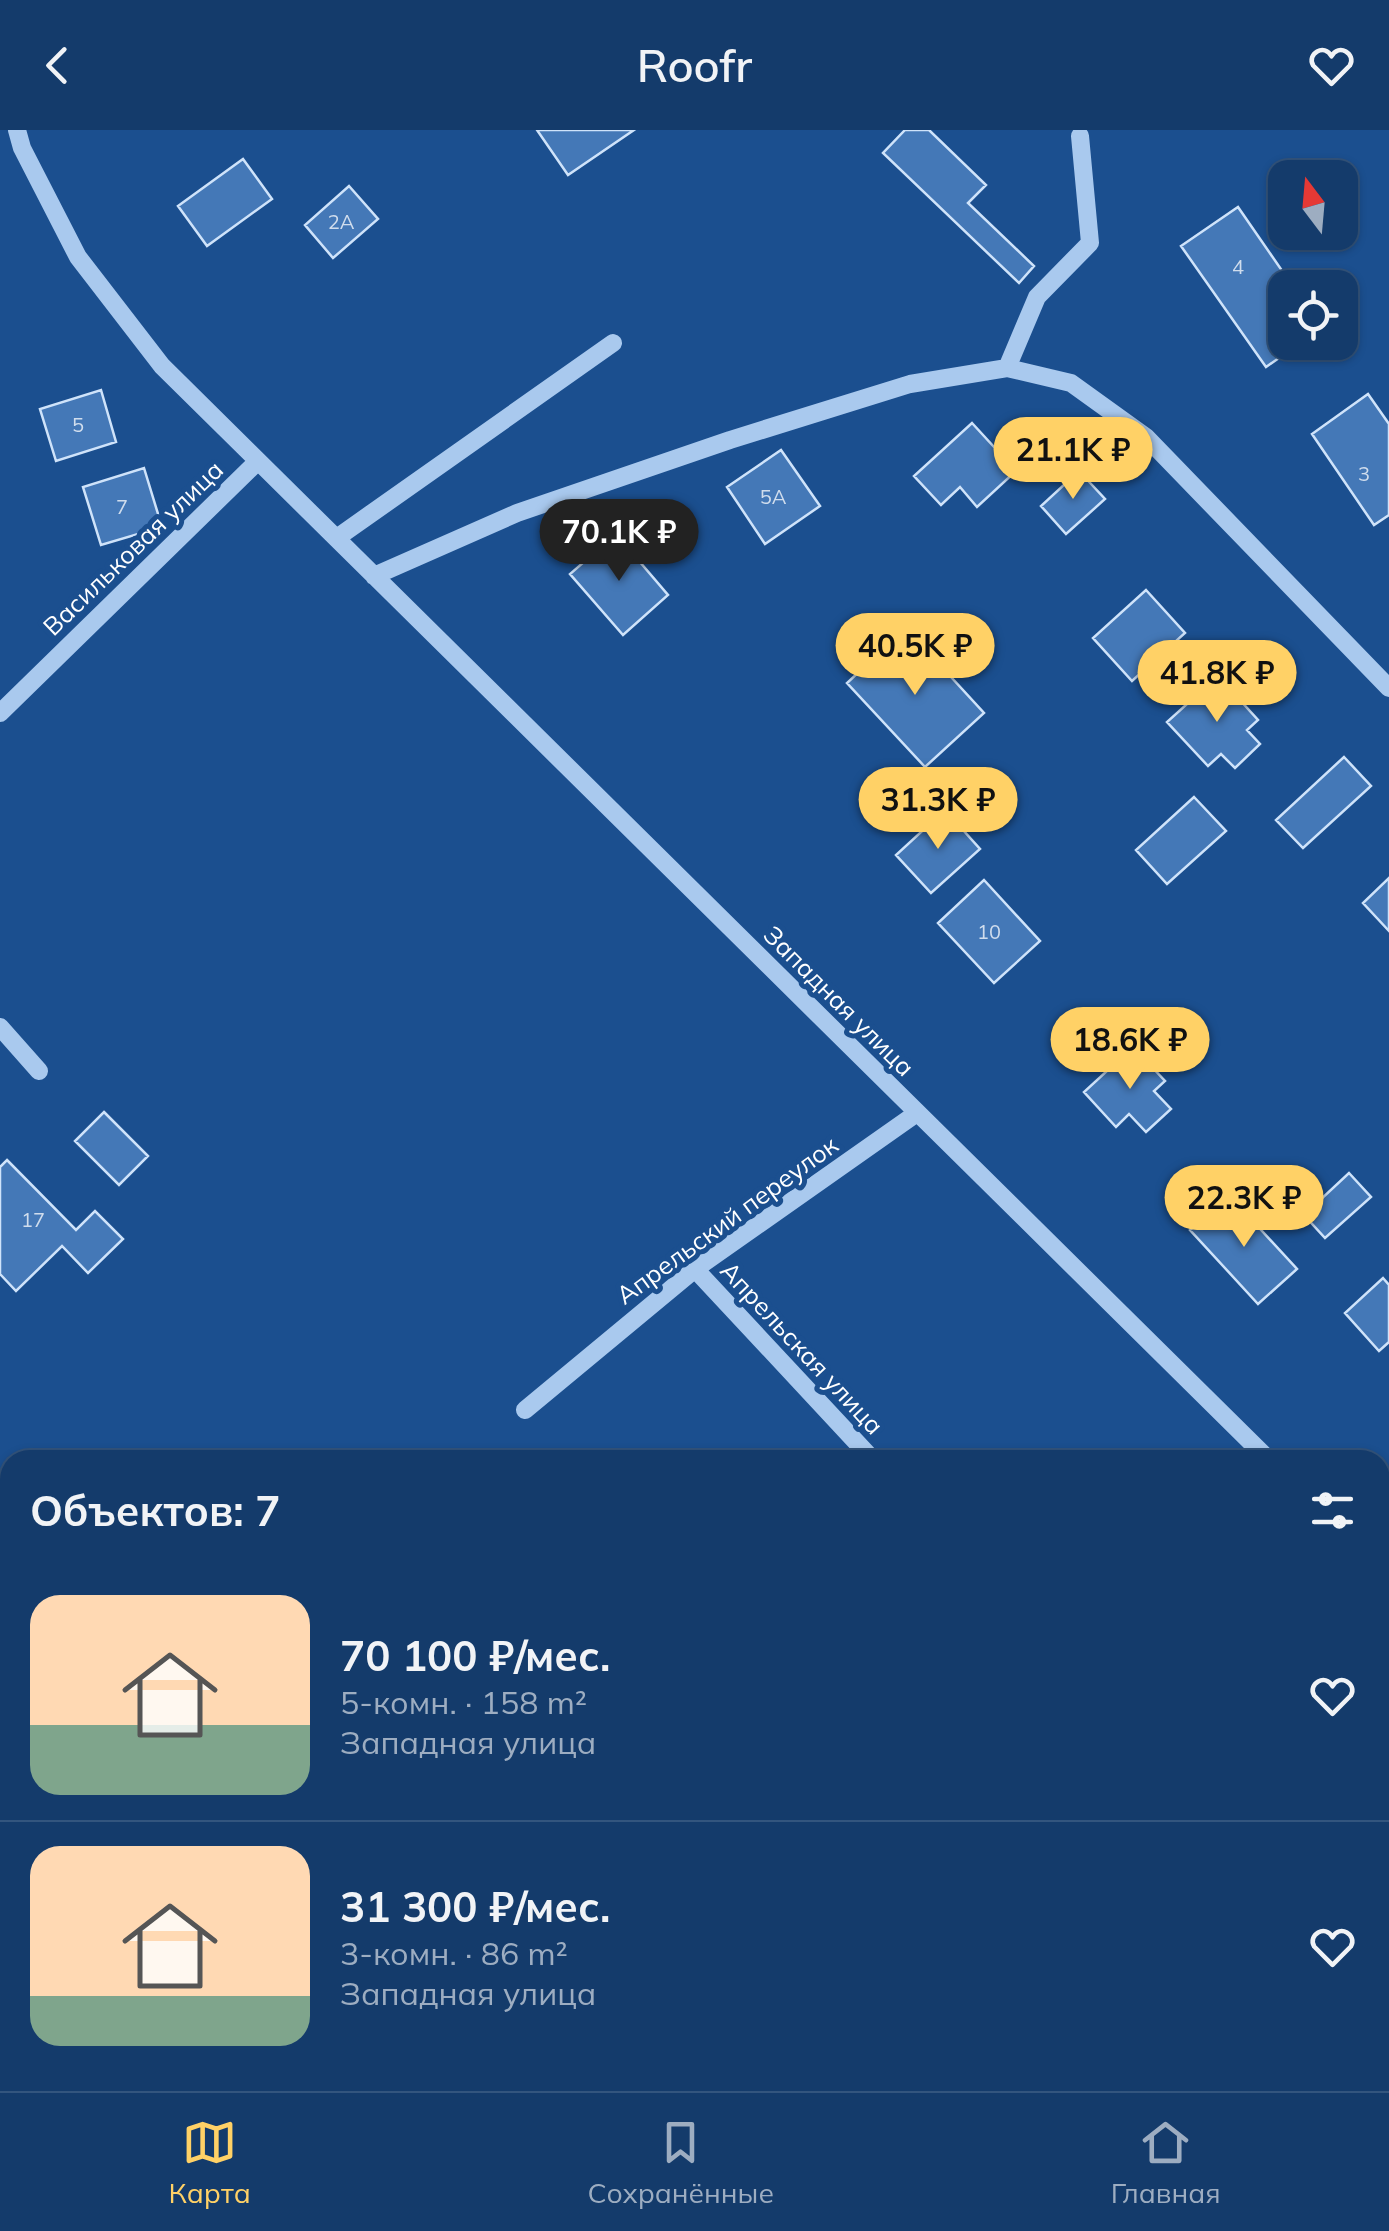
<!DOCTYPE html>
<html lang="ru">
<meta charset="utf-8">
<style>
:root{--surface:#143b6b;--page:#1d4271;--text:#f1f3f6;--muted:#9dadc1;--line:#33557e;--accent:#ffd166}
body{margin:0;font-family:Mulish,sans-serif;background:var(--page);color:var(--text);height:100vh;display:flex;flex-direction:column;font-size:38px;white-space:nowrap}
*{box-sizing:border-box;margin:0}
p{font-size:32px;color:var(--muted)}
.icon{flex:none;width:55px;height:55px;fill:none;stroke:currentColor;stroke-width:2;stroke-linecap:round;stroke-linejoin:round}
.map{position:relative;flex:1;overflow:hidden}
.side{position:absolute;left:0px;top:1320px;width:1390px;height:642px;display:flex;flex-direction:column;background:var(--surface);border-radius:30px 30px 0 0;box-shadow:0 2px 8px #0004,0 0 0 2px var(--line)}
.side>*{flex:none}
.needle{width:65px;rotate:344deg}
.controls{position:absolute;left:1268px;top:30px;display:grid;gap:20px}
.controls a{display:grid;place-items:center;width:90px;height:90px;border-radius:20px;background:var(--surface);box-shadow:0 2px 8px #0004,0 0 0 2px var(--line);font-size:50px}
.price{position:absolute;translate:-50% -85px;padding:0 22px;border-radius:35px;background:var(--accent);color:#111;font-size:32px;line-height:65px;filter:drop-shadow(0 2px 5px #0008)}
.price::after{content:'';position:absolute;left:50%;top:60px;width:30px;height:22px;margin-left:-15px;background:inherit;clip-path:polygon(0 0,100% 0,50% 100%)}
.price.selected{background:#222;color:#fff}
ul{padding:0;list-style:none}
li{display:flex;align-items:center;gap:30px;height:250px;padding:0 30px}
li+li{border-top:2px solid var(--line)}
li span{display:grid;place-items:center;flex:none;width:280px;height:200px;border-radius:30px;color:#555}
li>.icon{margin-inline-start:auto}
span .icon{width:120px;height:120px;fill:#fffc;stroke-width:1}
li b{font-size:42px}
h2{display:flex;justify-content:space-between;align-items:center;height:120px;padding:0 30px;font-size:42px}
header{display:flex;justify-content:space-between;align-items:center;height:130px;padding:0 30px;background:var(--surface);font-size:45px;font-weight:600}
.menu{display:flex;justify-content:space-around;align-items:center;height:140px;border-top:2px solid var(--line);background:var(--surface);font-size:28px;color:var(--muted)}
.menu a{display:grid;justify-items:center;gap:5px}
.menu .selected{color:var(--accent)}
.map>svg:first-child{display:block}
.building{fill:#4478b7;stroke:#cfe3fa;stroke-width:2.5}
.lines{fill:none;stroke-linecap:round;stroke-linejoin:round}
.minor{stroke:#a9c9ee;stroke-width:18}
.labels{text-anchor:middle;stroke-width:10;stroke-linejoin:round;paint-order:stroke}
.number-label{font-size:20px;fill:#d0dded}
.street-label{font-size:25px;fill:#fff;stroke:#1b4f8f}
</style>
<header><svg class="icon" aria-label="back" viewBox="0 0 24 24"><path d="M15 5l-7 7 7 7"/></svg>Roofr<svg class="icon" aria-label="heart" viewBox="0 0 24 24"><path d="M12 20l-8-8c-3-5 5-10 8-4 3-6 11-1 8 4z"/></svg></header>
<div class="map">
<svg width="1389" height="1961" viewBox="0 0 1389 1961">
<rect width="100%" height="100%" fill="#1b4f8f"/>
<!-- building -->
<path class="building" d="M537,0H634L568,45Z
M905,0H929L986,55L968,73L1034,136L1019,153L883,23Z
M243,29L272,69L207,116L178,76Z
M349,56L378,89L333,128L305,95Z
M1238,77L1294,158H1285V212H1302L1266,237L1181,116Z
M101,260L116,312L56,331L40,279Z
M1368,264L1389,294V385L1374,395L1312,304Z
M972,293L1016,341L977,377L960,357L941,375L914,346Z
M781,320L820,376L765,414L727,357Z
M144,338L162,397L101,415L83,357Z
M1079,341L1105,369L1066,404L1041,376Z
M616,404L668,465L623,505L570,444Z
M1146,460L1185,503L1132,551L1093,508Z
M906,498L984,583L925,637L847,553Z
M1218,546L1258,590L1247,600L1260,614L1235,638L1221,624L1208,636L1167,592Z
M1344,627L1371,656L1303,718L1276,690Z
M1194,667L1226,701L1167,754L1136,720Z
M945,680L980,719L931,763L896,725Z
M1389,748V801L1363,773Z
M984,750L1040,811L994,853L938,793Z
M1133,917L1165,951L1154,961L1171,979L1146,1002L1129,984L1116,997L1084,962Z
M104,982L148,1026L119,1055L75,1011Z
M7,1030L76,1100L95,1081L123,1109L88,1143L62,1116L16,1161L0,1144V1037Z
M1349,1043L1371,1067L1325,1108L1304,1085Z
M1229,1065L1297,1139L1258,1174L1190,1100Z
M1383,1148L1389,1155V1212L1379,1221L1345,1183Z"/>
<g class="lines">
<!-- minor -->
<path class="minor" d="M17,0L22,18L78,127L162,236L1269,1330
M1007,238L1037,167L1090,113L1080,6
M338,407L613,213
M374,446L517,383L730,310L910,254L1007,238L1071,253L1146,307L1389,558
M0,583L258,331
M0,897L39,941
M695,1139L873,1330
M525,1280L695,1139L917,983
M1380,1442L1389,1451
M1380,1850L1389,1854"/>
</g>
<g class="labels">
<!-- number labels -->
<g class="number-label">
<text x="341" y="99">2А</text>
<text x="1238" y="144">4</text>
<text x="78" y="302">5</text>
<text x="1364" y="351">3</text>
<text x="773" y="374">5А</text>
<text x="122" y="384">7</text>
<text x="989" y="809">10</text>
<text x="33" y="1097">17</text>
</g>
<!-- street labels -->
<g class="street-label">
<text transform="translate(133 418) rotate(-44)" y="9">Васильковая улица</text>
<text transform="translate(839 871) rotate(45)" y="9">Западная улица</text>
<text transform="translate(727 1090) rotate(-36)" y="9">Апрельский переулок</text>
<text transform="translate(802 1218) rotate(47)" y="9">Апрельская улица</text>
</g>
</g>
</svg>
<div class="controls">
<a><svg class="needle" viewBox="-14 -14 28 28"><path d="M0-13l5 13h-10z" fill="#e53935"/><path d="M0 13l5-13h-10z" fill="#9dadc1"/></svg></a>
<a><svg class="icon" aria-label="locate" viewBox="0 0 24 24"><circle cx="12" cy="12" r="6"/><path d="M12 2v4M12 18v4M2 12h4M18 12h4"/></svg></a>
</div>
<b class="price" style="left:1073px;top:372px">21.1K ₽</b>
<b class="price selected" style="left:619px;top:454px">70.1K ₽</b>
<b class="price" style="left:915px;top:568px">40.5K ₽</b>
<b class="price" style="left:1217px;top:595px">41.8K ₽</b>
<b class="price" style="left:938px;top:722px">31.3K ₽</b>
<b class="price" style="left:1130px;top:962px">18.6K ₽</b>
<b class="price" style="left:1244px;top:1120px">22.3K ₽</b>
<section class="side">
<h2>Объектов: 7<svg class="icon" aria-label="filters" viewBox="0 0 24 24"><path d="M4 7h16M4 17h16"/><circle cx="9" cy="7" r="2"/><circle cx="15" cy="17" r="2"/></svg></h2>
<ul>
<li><span style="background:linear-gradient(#ffd9b3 65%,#7fa58c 0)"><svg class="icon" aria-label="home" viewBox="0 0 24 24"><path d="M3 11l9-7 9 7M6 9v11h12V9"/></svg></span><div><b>70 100 ₽/мес.</b><p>5-комн. · 158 m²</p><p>Западная улица</p></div><svg class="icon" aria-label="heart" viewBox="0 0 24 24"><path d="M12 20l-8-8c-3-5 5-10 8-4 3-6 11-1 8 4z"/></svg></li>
<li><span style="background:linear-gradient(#ffd9b3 75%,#7fa58c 0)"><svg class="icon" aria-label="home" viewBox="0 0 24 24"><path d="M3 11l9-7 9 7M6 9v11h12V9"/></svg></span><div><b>31 300 ₽/мес.</b><p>3-комн. · 86 m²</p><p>Западная улица</p></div><svg class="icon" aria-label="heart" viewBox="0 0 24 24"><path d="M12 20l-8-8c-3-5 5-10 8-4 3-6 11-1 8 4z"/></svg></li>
</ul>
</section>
</div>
<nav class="menu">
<a class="selected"><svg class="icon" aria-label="map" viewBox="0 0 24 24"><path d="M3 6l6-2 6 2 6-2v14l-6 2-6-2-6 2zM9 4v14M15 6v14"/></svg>Карта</a>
<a><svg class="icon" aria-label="saved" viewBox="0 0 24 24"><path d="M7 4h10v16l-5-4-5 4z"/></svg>Сохранённые</a>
<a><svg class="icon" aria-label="home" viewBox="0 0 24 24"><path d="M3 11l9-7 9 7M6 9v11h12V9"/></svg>Главная</a>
</nav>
